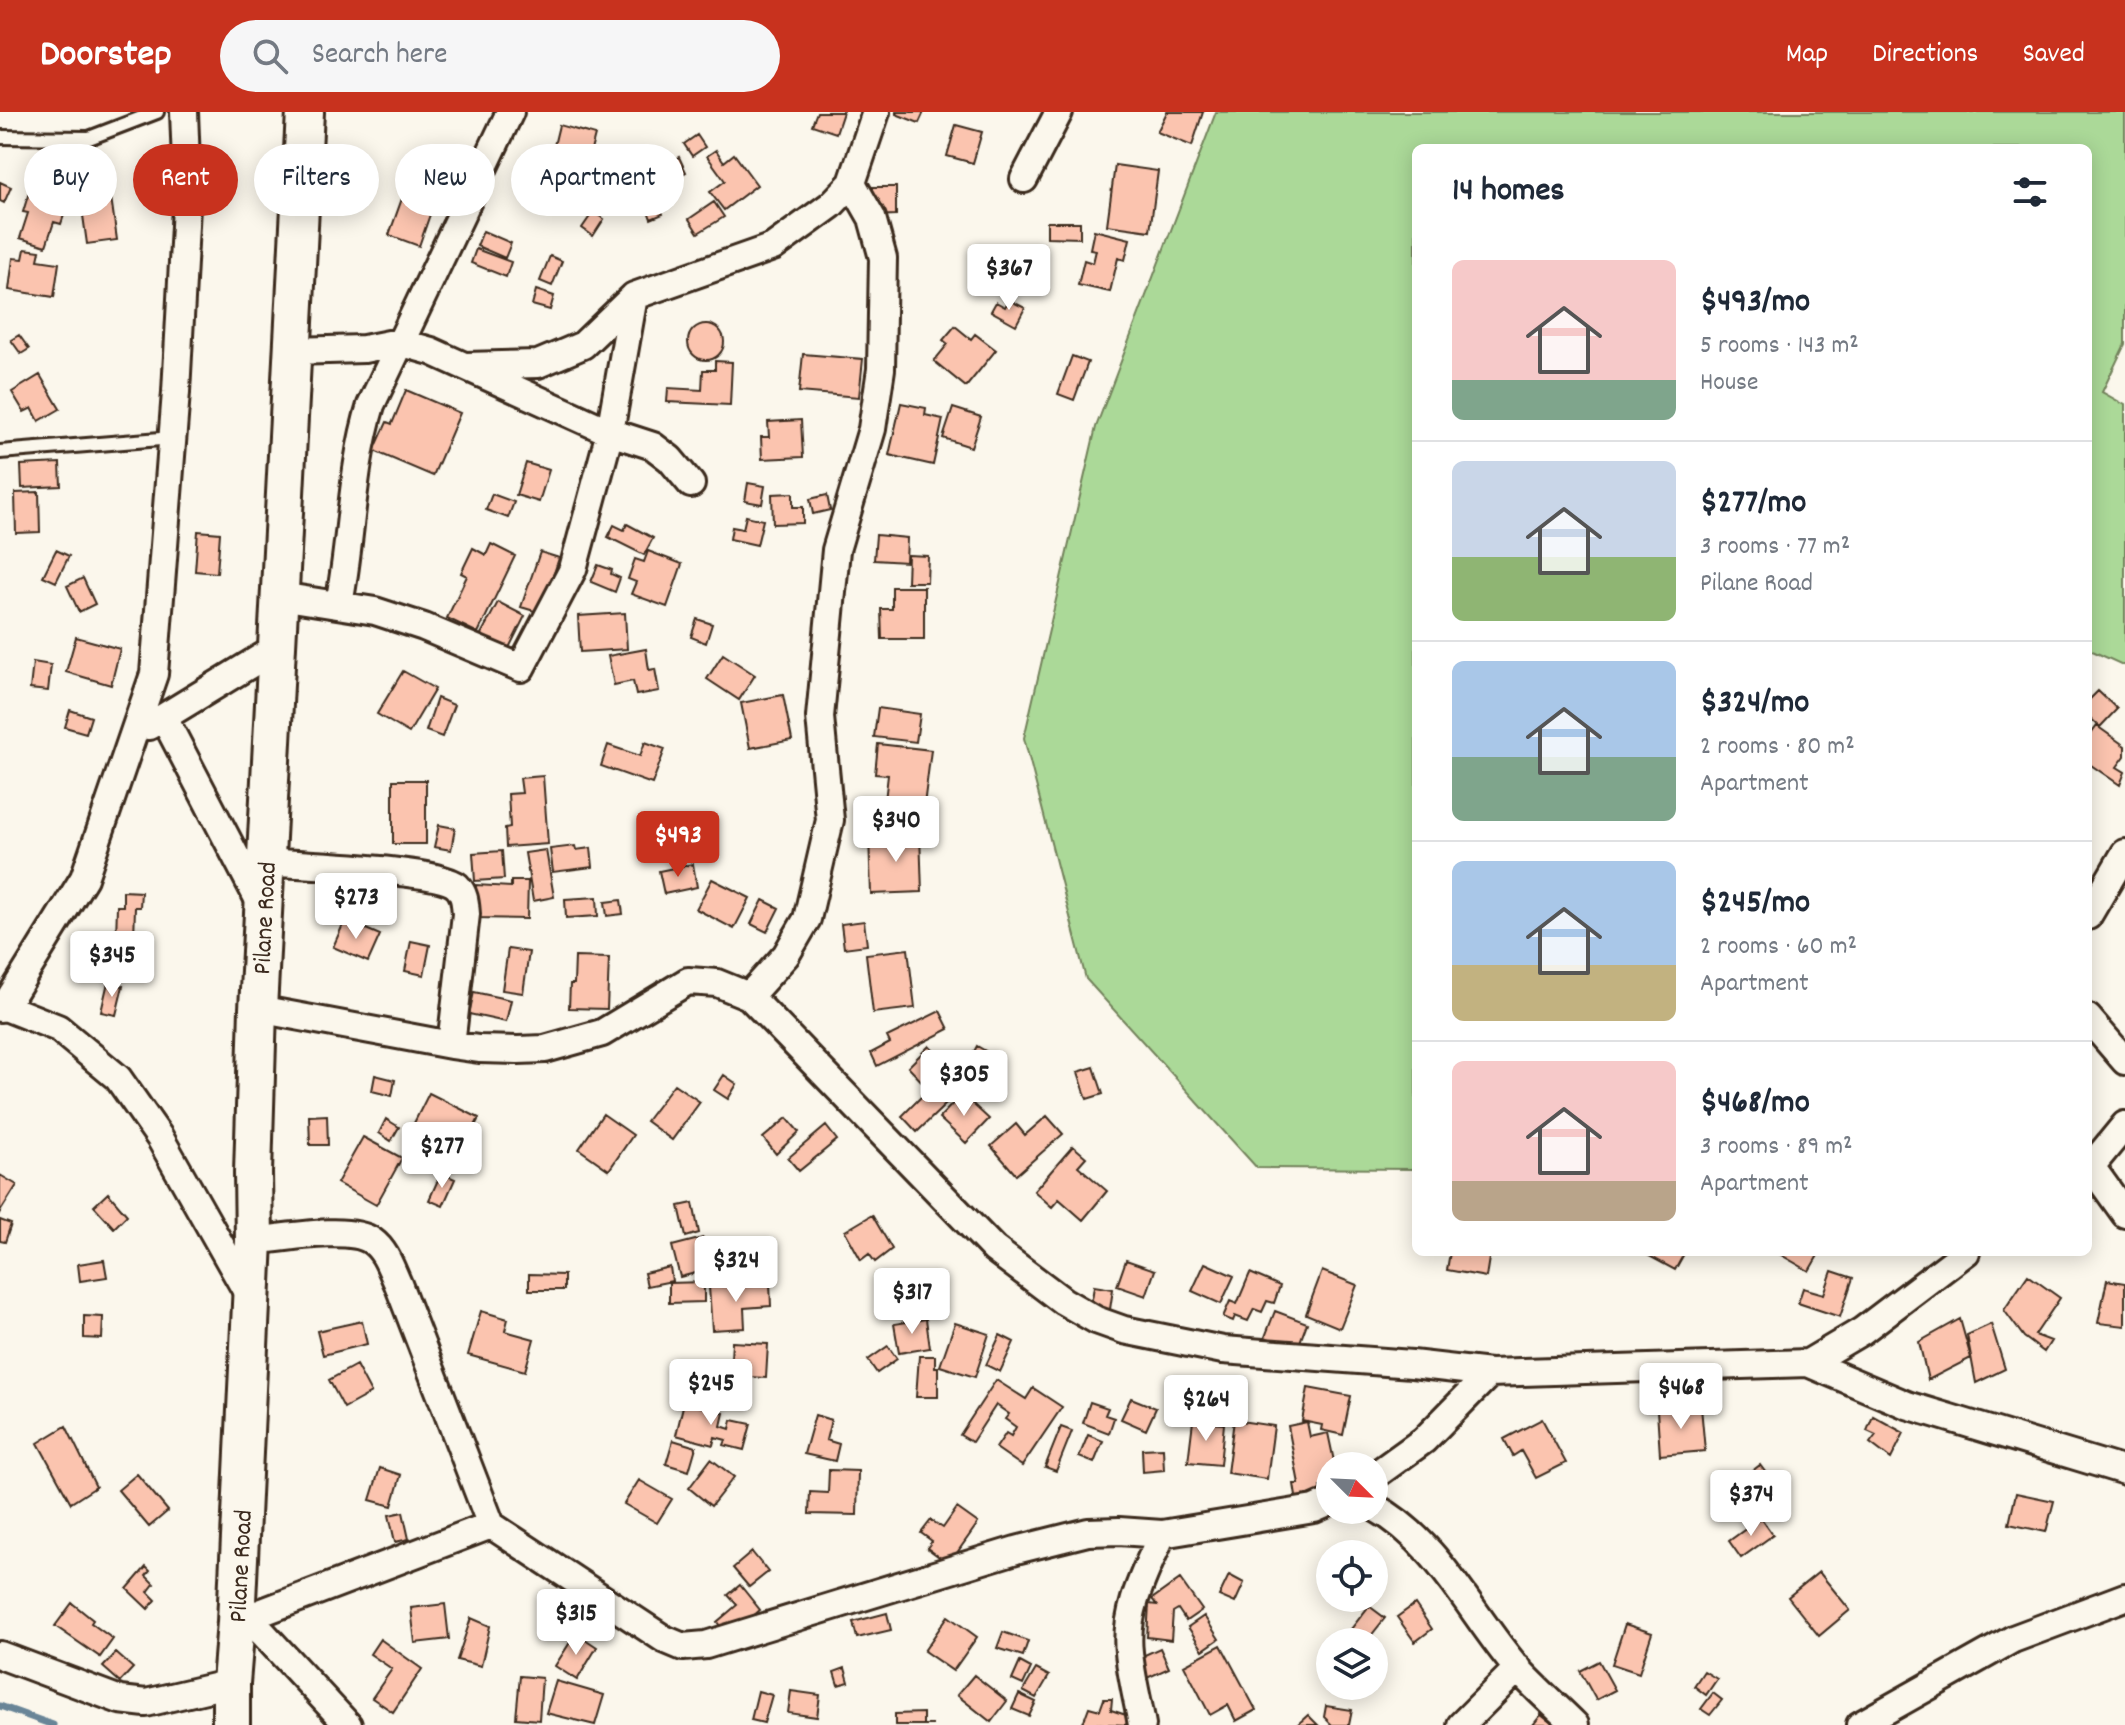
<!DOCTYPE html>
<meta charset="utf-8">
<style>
:root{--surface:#fff;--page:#f6f6f7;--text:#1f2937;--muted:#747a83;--line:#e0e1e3;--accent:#c8321e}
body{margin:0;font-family:Dekko,sans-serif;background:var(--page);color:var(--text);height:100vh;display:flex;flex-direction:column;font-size:30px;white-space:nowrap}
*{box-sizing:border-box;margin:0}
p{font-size:26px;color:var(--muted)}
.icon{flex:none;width:44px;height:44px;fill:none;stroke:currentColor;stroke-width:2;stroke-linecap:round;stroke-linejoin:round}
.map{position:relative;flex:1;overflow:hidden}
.details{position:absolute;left:1412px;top:32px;width:680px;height:1112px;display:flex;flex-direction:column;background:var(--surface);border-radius:12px;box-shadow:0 4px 20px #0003}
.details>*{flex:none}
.guide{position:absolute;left:24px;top:32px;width:760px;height:72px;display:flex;gap:16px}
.needle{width:52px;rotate:114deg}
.fabs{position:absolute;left:1316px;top:1340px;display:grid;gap:16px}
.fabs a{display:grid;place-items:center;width:72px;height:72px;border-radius:50%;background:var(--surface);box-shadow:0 4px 20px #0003;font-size:40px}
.price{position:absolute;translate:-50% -68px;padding:0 18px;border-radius:8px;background:#fff;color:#222;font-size:26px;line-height:52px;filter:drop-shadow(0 2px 4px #0008)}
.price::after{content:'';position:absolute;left:50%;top:48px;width:24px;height:18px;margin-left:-12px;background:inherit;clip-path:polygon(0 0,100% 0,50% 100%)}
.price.selected{background:var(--accent);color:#fff}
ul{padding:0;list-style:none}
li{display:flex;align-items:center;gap:24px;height:200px;padding:0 40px}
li+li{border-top:2px solid var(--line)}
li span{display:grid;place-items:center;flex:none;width:224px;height:160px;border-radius:12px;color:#555}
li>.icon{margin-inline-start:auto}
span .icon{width:96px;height:96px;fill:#fffc;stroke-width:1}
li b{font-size:34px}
h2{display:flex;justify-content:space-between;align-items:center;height:96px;padding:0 40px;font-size:34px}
.chip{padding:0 28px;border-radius:36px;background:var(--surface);box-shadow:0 4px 20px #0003;font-size:28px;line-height:72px}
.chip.selected{background:var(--accent);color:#fff}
header{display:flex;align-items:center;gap:48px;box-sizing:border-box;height:112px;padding:0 40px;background:var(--accent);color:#fff}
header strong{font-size:38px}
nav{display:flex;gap:44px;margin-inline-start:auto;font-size:28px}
.search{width:560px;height:72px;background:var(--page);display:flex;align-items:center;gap:20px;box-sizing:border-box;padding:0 28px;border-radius:44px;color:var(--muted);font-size:30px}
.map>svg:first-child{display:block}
.green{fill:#abd998;stroke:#73825b;stroke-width:2}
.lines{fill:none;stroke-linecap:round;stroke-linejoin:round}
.stream{stroke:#698597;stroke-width:7}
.building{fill:#fbc4af;stroke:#3b2a1e;stroke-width:2}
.service-casing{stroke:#3b2a1e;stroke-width:18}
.minor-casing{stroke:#3b2a1e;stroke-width:32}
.secondary-casing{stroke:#3b2a1e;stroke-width:42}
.service{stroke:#fbf7ec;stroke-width:12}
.minor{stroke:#fbf7ec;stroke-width:26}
.secondary{stroke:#fbf7ec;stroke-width:36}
.labels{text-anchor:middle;stroke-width:6;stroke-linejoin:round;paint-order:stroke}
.street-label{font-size:26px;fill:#3b2a1e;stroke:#fbf7ec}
</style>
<header>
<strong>Doorstep</strong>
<div class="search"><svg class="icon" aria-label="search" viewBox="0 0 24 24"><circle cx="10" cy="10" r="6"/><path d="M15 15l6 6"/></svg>Search here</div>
<nav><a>Map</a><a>Directions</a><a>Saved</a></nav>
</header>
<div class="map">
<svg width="2125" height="1613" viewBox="0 0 2125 1613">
<rect width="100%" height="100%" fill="#fbf7ec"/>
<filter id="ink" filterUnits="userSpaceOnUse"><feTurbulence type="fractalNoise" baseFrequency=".0125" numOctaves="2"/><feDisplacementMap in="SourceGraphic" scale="16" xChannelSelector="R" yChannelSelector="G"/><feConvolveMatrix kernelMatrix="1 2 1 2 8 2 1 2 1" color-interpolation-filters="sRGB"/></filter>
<g filter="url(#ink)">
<!-- green -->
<path class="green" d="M1216,0H2125V232L2102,280L2125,293V554L2088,537V36H1416V1057L1257,1056L1086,867L1024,626L1096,315Z"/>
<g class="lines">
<!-- stream -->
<path class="stream" d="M0,1594L53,1613"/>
</g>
<!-- building -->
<path class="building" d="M817,0H843L836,21L812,13Z
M896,0H924L919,11L896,2Z
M1167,0H1203L1192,34L1157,20Z
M559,13L595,23L580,81L549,73L550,69L536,65L543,40L552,42Z
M956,13L982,20L973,51L947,44Z
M697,23L705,35L692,44L684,32Z
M422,34L461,36L459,59L420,57Z
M716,38L724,50L734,42L757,73L724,98L710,80L725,69L707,44Z
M679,45L686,60L673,67L666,52Z
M1115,53L1158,59L1150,119L1107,113Z
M33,67L72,79L61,112L54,110L46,134L20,126L28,101L23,100Z
M0,70L11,75L4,91L0,89Z
M873,75H896V103L873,104Z
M110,78L117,128L87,132L80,82Z
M404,81L434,91L419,134L389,123Z
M655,81L663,102L651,107L643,85Z
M714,90L724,105L698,121L689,107Z
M593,100L604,107L593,124L582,116Z
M1047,110H1080V126L1047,125Z
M1094,118L1130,127L1125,148L1118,146L1110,180L1078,173L1084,148L1093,151L1096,138L1090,137Z
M483,119L511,131L505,146L477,134Z
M25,137L40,139L38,148L59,151L54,185L9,178L13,146L23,147Z
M476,137L511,150L506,165L471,151Z
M550,144L562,149L552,174L540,169Z
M536,178L554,184L550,198L532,193Z
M1009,188L1025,196L1016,213L991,199L996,190L1005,195Z
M688 230a18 18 0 1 1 36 0a18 18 0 1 1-36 0Z
M955,214L971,227L975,222L996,238L966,275L934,249L948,232L943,228Z
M19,223L29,237L21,242L11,228Z
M803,242L863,247L859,285L799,280Z
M1072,244L1088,250L1074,288L1058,282Z
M715,249L732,250L730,293L667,290L668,276L702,278L703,258H715Z
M40,263L60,297L39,309L32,296L24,300L12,280Z
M406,278L460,301L433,364L374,339L387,310L392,312Z
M901,291L926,296L925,303L943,307L933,353L889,343Z
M953,296L981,305L971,335L943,326Z
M801,308L803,345L762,347L761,325H769L768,310Z
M60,351L61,374L22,376L21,353Z
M526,351L549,358L539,390L516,383Z
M748,371L765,374L762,392L745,389Z
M39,380L40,420L16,421L15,381Z
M793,381V395H803V411L773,412L772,382Z
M492,382L514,390L508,406L486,398Z
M827,383L830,398L813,402L810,387Z
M746,404L763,408L757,433L730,427L732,415L743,417Z
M627,412L653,426L644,443L608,425L614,413L624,418Z
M198,419L220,421L217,461L195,459Z
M876,423L907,426L906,450L874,448Z
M491,432L515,444L478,521L447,506L467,464L461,461L473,436L486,443Z
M56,438L69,444L56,470L43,464Z
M648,439L682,452L667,495L631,482L636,470L628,467L635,447L644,450Z
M540,440L559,446L541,501L521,495Z
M908,443L928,444L927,470H907Z
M598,453L612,458L611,462L620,466L615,480L591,470Z
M83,466L95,492L79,500L67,474Z
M892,475H924V527H882L881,497H892Z
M498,490L525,504L508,538L480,524Z
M625,501L627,537L580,540L578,504Z
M697,507L712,512L706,531L691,525Z
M76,525L120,537L111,573L66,560Z
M646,537L649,558L655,557L659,579L636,583L633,569L614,573L608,544Z
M723,542L755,563L739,588L707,567Z
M33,550L51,553L48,579L30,577Z
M403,559L435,577L409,621L377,602Z
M2098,579L2117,597L2100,615L2088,604V589Z
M783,583L792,628L750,636L741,591Z
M437,586L454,593L442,625L426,619Z
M878,596L920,602L916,630L874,625Z
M70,598L91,605L86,621L65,615Z
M2097,614L2125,634V644L2117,655L2125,660L2120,673L2088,651V626Z
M645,630L665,637L652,672L601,654L608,633L640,644Z
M878,632L931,638L923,701L884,697L888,663L875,662Z
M543,664L548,732L506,735L505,716L510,715L508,682L522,681L520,666Z
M393,668H426V732H393Z
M439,713L455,716L451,738L434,735Z
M920,722L922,780L871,782L869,724Z
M575,734L576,738L591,736L593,755L553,760L550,737Z
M546,738L554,785L533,789L525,741Z
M502,739L504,767L475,769L473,741Z
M693,752L697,775L664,782L659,759Z
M712,767L750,786L734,817L696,797Z
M511,769H528L527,807L476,806V773L511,775Z
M123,779L141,780L140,795H135L134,827L116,826L117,794H123Z
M597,785L598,804L566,806L565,787Z
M621,788L623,802L607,804L605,790Z
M763,788L779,796L767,820L751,812Z
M345,808L380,823L368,850L333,835Z
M864,809L867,833L844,836L841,812Z
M411,829L430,833L424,863L405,859Z
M508,837L529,840L523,881L502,878Z
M908,837L915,896L873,901L866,842Z
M575,845L609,846L607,897L569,896L570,872H574Z
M108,870L123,874L116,903L101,900Z
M474,880L511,888L506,910L469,902Z
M940,899L949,917L877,954L871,941L890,931L887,925Z
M929,934L949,955L953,951L970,969L917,1020L902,1004L929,977L908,955Z
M977,934L989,941L982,953L970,947Z
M1094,955L1103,982L1087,987L1078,960Z
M375,963L395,968L392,984L372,979Z
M724,963L737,972L728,987L714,978Z
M674,972L700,990L672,1028L646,1009Z
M429,981L479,1006L459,1046L409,1021Z
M962,982L989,1007L966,1031L939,1006Z
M603,1002L633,1023L609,1058L579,1037Z
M327,1003L328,1033H310L309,1004Z
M1047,1004L1063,1022L1016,1063L991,1034L1016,1012L1025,1023Z
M787,1006L799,1020L776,1042L763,1026Z
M386,1007L399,1015L391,1029L379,1021Z
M826,1014L837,1028L799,1059L788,1046Z
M363,1025L402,1046L376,1093L337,1071Z
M1073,1034L1086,1045L1078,1054L1107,1079L1083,1108L1059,1087L1052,1095L1034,1079Z
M441,1061L455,1067L443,1094L429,1088Z
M0,1063L17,1073L0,1100Z
M108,1081L127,1103L114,1116L94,1094Z
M693,1091L699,1121L686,1125L679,1094Z
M872,1103L892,1137L875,1150L869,1142L861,1148L845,1119Z
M0,1108L11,1112L5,1130L0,1129Z
M703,1126L711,1157L680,1165L672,1134Z
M1450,1140H1490L1486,1165L1447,1158Z
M1642,1140H1685L1675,1158Z
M1776,1140H1820L1809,1159Z
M104,1148L107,1165L80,1169L78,1152Z
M1126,1148L1155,1158L1146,1184L1117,1174Z
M1205,1151L1234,1164L1221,1192L1192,1179Z
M670,1155L672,1169L647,1174L644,1161Z
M1322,1159L1357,1173L1340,1216L1306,1202Z
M1832,1159L1853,1166L1840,1205L1798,1191L1803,1176L1824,1182Z
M1250,1161L1280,1174L1274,1191L1267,1189L1262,1200L1254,1197L1248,1209L1235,1204L1233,1209L1223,1205L1230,1189L1237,1192Z
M529,1162L564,1163V1178H529Z
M2028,1163L2060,1186L2035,1223L2051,1229L2044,1240L2024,1225L2004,1198Z
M2107,1168L2125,1171V1214L2098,1211Z
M704,1170V1190L669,1191V1171Z
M770,1171L771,1194L744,1196L745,1216L712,1218L709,1175Z
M1094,1174L1113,1177L1109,1204L1090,1201Z
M481,1199L508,1207L505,1219L534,1227L525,1259L468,1243Z
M1275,1199L1307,1211L1297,1238L1265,1225Z
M84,1204L103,1205L102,1227L84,1226Z
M926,1207L930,1236L899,1241L894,1212Z
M1960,1207L1971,1246L1928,1268L1919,1230Z
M362,1209L367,1232L323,1243L317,1219Z
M955,1211L989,1222L975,1265L940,1254Z
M1991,1212L2005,1257L1976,1271L1967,1223Z
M1000,1223L1014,1230L1000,1260L986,1253Z
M732,1230L768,1232L766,1266L730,1264Z
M888,1234L897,1247L877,1261L868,1248Z
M919,1244H935V1255H938V1285H916Z
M356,1253L371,1281L344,1296L329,1268Z
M697,1259L715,1264L713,1272L718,1274L715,1284L710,1282L708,1291L690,1287Z
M996,1268L1026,1287L1033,1276L1062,1295L1022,1354L996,1336L1006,1321L1011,1324L1016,1315L1005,1307L1009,1302L996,1293L972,1330L960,1323Z
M738,1273L750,1277L744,1294L731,1290Z
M1308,1276L1351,1284L1343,1323L1321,1318L1322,1313L1302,1309Z
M1131,1286L1156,1296L1146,1318L1121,1307Z
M684,1290L724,1301L721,1314L730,1317L732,1308L751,1312L744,1338L724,1333L726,1328L715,1325L713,1333L676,1323Z
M1090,1290L1108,1296L1105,1303L1114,1306L1109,1321L1083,1311Z
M1701,1295L1705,1339L1660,1343L1657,1298Z
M815,1303L831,1308L826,1328L839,1332L835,1349L804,1342Z
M1873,1304L1904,1321L1891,1347L1870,1331L1876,1323L1867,1319Z
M1542,1307L1566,1351L1536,1366L1521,1339L1513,1344L1504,1327Z
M1234,1308L1274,1314L1267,1367L1227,1361Z
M1193,1309L1224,1312L1220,1353L1188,1350Z
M1307,1310L1310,1325L1328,1321L1335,1354H1330V1372L1320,1375L1322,1386L1297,1391L1294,1372H1299L1288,1314Z
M66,1314L96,1375L71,1391L38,1331Z
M1061,1315L1072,1319L1056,1359L1045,1355Z
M1088,1323L1103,1329L1094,1351L1079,1345Z
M673,1328L696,1335L689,1359L666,1352Z
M1163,1336L1164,1358L1143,1360L1142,1337Z
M711,1347L734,1365L711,1394L689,1376Z
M1760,1353L1783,1384L1763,1399L1747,1377L1739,1383L1733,1374Z
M380,1356L401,1363L392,1394L370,1388Z
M829,1358L858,1359L857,1403L809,1402L810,1380L828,1381Z
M137,1362L168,1399L149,1415L118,1378Z
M639,1368L672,1387L657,1411L624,1392Z
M2016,1381L2054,1389L2046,1420L2009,1412Z
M957,1396L978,1411L949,1452L927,1436L932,1429L921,1421L931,1408L943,1416Z
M403,1400L409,1427L395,1430L389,1403Z
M1761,1406L1773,1423L1741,1446L1729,1429Z
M752,1440L768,1460L749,1475L733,1456Z
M146,1455L150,1459L146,1464L154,1472L148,1480L156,1488L148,1497L127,1477Z
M1819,1460L1850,1498L1819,1524L1788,1485Z
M1229,1463L1244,1471L1235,1491L1219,1484Z
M1180,1467L1202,1498L1186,1509L1178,1497L1173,1500L1171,1528L1147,1525L1149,1492L1157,1493L1152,1487Z
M740,1473L760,1498L729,1525L717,1510L737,1493L728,1483Z
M72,1491L93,1508L91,1511L113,1527L100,1545L55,1514Z
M445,1492L449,1527L415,1531L411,1496Z
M1415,1492L1432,1517L1415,1530L1397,1505Z
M1369,1494L1385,1506L1366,1530H1341Z
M887,1501L891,1518L857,1526L853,1510Z
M948,1504L977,1525L953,1559L924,1539Z
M1204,1504L1219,1527L1203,1538L1188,1515Z
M471,1506L490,1514L481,1554L457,1548Z
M1625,1512L1652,1521L1639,1561L1612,1552Z
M1003,1520L1028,1529L1023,1544L997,1536Z
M576,1521L597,1535L577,1568L555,1554Z
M380,1527L422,1557L393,1600L372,1586L392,1557L370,1542Z
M1221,1533L1256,1598L1236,1609L1228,1593L1210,1603L1184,1553Z
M1160,1536L1169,1556L1147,1566L1138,1546Z
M116,1541L133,1556L120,1570L103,1555Z
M1599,1549L1615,1578L1596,1588L1580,1559Z
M1020,1550L1031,1556L1023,1573L1012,1568Z
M845,1556L849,1570L838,1573L834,1560Z
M1036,1557L1049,1564L1036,1586L1023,1579Z
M1704,1559L1717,1567L1706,1583L1694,1574Z
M974,1563L1007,1589L991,1610L957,1583Z
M520,1564L542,1566L539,1608L516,1606Z
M556,1569L604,1583L595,1613L546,1601Z
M758,1579L772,1583L764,1611L751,1608Z
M791,1579L820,1583L817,1605L788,1601Z
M1713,1581L1722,1588L1710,1603L1701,1597Z
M1019,1582L1036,1590L1029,1604L1012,1597Z
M1104,1587H1112L1111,1598L1129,1604L1126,1613L1083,1611L1089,1595L1100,1598Z
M1326,1594L1352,1598L1349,1613H1332L1324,1605Z
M923,1601V1613H933H895V1602Z
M1308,1603L1318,1613H1297Z
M1541,1603L1554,1613H1533Z"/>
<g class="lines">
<defs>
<path id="service" d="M0,25L89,26L157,0
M0,340L173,326"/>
<path id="minor" d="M1024,67L1059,0
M292,239L364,237L399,230L431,239L610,320L653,334L670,347L691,372
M466,254L538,252L583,233L634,184L773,135L831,93L852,71L876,0
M280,484L375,499L424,515L521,556L573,457L610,320L634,184
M339,492C352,426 351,358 371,293L510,0
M164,606L264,798
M149,614L277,536
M266,750C299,753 438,757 457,774C465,782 465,791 466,802L451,933
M2088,804L2125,741
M749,884L786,843L807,807L830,708L820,605L836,438L872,317L881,257L883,146L872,106L852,71
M0,893L58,916L118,966L160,1026L251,1187
M0,896L5,894L84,766L154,562L176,280L187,76L184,0
M258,897L451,933L479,937L518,938L545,937L602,921L688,869L717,871L749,884L994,1137L1063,1189L1096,1208L1124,1218L1223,1238L1412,1252L1490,1261L1808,1251L1907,1293L2125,1359
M2088,906L2125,949
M2092,1056L2125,1102
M2088,1058L2125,1013
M254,1129C283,1126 350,1113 372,1129C386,1139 391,1157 398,1172L491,1413L664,1527L683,1535L706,1533L1016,1438L1088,1420L1119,1419L1162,1422L1314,1397L1330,1390
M1808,1251L1862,1219L1966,1140
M1374,1364L1424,1328L1490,1261
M1374,1395C1438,1429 1471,1503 1517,1556C1535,1576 1556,1594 1575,1613
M249,1506L348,1613
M236,1510L491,1413
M0,1543L120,1588L146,1591L231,1571
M1142,1613C1138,1589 1131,1564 1129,1540C1124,1498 1146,1459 1162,1422
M1461,1613L1518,1556
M1860,1613L2013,1527L2125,1485"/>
<path id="secondary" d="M231,1613V1571L236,1510L254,1129L253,1061L258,897L305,0"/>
</defs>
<!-- service casing -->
<use href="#service" class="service-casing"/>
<!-- minor casing -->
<use href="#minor" class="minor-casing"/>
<!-- secondary casing -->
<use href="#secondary" class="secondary-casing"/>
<!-- service -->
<use href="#service" class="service"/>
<!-- minor -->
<use href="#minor" class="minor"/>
<!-- secondary -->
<use href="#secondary" class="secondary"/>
</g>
</g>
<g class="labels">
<!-- street labels -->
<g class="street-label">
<text transform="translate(263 806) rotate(-87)" y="9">Pilane Road</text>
<text transform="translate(239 1454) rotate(-87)" y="9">Pilane Road</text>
</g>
</g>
</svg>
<div class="fabs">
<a><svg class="needle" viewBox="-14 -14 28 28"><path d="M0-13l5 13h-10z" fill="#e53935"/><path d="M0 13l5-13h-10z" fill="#747a83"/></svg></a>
<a><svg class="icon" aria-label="locate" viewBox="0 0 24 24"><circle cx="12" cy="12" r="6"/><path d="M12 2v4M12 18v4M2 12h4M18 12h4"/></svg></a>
<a><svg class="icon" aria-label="layers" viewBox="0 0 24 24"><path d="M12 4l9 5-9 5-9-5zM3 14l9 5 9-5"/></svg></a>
</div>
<b class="price" style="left:1009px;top:200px">$367</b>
<b class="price" style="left:896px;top:752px">$340</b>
<b class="price selected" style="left:678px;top:767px">$493</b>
<b class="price" style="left:356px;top:829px">$273</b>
<b class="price" style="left:112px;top:887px">$345</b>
<b class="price" style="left:964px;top:1006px">$305</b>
<b class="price" style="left:442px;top:1078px">$277</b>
<b class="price" style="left:736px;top:1192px">$324</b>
<b class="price" style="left:912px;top:1224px">$317</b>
<b class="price" style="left:711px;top:1315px">$245</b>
<b class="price" style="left:1681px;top:1319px">$468</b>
<b class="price" style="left:1206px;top:1331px">$264</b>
<b class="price" style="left:1751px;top:1426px">$374</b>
<b class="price" style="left:576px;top:1545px">$315</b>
<div class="guide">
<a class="chip">Buy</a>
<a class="chip selected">Rent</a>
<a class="chip">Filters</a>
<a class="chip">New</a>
<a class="chip">Apartment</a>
</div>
<section class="details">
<h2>14 homes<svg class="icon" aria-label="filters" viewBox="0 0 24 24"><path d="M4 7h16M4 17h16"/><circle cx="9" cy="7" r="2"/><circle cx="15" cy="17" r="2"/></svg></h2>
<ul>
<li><span style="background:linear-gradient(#f6c9c9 75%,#7fa58c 0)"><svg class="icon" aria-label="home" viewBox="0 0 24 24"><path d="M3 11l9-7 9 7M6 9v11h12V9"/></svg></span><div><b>$493/mo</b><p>5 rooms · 143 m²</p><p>House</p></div></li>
<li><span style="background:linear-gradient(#c9d6e8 60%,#8fb573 0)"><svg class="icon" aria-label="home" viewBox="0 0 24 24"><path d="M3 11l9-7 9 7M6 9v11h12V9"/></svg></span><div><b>$277/mo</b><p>3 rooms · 77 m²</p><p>Pilane Road</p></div></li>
<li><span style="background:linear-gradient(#a9c7e8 60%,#7fa58c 0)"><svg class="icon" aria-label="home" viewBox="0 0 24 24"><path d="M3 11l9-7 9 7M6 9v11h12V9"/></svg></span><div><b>$324/mo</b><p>2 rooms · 80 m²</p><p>Apartment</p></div></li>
<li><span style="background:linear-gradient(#a9c7e8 65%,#c2b280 0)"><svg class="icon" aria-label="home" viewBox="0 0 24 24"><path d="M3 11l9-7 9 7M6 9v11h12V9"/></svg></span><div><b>$245/mo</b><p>2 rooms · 60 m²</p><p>Apartment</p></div></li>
<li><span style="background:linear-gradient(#f6c9c9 75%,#b9a48a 0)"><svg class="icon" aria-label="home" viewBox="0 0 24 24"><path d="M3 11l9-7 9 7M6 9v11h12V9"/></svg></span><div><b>$468/mo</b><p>3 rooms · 89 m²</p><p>Apartment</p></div></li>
</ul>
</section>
</div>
